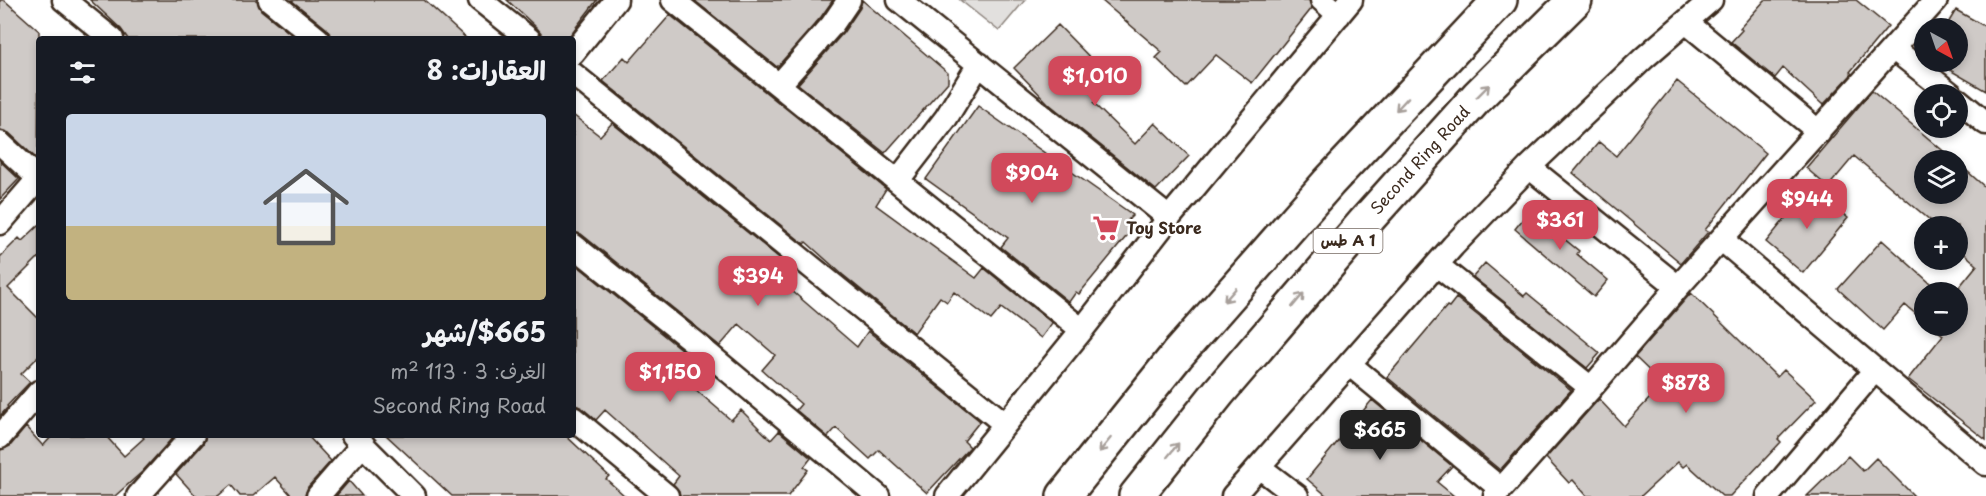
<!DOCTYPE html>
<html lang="ar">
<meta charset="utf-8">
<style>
:root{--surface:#171b24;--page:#242831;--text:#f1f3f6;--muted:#9ea1a6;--accent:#d1495b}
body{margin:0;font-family:"Playpen Sans","Playpen Sans Arabic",sans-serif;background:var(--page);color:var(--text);direction:rtl;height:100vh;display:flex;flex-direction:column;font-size:22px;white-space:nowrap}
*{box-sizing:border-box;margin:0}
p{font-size:20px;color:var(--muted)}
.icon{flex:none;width:33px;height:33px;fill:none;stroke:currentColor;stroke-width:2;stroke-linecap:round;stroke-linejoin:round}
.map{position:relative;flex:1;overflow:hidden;direction:ltr}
.details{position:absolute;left:36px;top:36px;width:540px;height:402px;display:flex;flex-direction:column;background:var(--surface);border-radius:6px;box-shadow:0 3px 9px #0003;direction:rtl}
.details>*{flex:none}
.needle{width:39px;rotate:140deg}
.fabs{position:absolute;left:1914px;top:18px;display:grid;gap:12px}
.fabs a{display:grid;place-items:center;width:54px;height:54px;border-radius:50%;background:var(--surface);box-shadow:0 3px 9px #0003;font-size:30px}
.price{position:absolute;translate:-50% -51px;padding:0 14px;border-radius:12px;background:var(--accent);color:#fff;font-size:20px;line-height:39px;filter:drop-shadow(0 2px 3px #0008)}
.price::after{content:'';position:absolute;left:50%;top:36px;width:18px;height:14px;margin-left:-9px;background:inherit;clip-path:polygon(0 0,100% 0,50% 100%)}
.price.current{background:#222;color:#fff}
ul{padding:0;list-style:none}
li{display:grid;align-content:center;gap:12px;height:318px;padding:0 30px}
li span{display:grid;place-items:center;height:186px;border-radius:6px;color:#555}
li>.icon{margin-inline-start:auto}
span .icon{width:108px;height:108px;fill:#fffc;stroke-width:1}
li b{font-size:26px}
h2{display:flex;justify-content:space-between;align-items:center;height:72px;padding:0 30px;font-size:26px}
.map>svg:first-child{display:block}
.green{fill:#e2e0de;stroke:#8e857e;stroke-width:1.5}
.building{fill:#cfcac7;stroke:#3b2a1e;stroke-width:1.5}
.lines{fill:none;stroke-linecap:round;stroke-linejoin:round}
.minor-casing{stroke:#3b2a1e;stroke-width:27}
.trunk-casing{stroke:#3b2a1e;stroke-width:38}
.minor{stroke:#fff;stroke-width:22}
.trunk{stroke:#fff;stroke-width:33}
.oneway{stroke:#a79f9a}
.labels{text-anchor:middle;stroke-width:5;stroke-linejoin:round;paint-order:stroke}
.shield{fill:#fff;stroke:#766a62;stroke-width:1.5}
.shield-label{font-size:15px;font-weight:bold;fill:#3b2a1e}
.street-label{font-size:16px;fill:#3b2a1e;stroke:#fff}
.poi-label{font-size:16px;font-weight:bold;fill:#3b2a1e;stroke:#fff;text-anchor:start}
</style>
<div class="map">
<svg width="1986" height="496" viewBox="0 0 1986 496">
<rect width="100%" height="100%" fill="#fff"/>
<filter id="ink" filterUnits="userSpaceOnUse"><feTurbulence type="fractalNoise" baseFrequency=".0167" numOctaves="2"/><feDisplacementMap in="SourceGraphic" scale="12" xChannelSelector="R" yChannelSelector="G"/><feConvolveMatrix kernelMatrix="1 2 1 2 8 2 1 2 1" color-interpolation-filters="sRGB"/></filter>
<g filter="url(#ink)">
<!-- green -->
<path class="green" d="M960,0H1025L999,31Z"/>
<!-- building -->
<path class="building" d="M0,0H4L39,31L38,160L9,133L0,130Z
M90,0H257L261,10L297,39H128L121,29Z
M291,0H424L467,39H331L327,29Z
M507,0H597L567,39H546L537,28Z
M694,0H833L821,17L777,67Z
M862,0L948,73V82L885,153L798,84L843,33L860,8Z
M1101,0H1309L1312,8L1252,83L1216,55L1186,87L1156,58L1162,52Z
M1765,0H1856L1888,26L1850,72L1852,74L1823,105L1783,68L1775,78L1731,42L1742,30L1740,28Z
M1956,10L1986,27V91L1936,62H1958V28H1945Z
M670,15L886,189L876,205L976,278L984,268L1052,323L1041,338L1001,308L991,320L954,292L947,302L940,297L914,333L843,275L806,242L804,244L603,81L624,57L629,62Z
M1058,25L1114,82L1093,103L1135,144L1155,123L1189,156L1156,190L1049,104L1014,68Z
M1677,81L1766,153L1705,230L1708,232L1681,263L1573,173L1599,142L1616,156Z
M1872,91L1954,160H1924V194H1958V163L1986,188V440L1908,379L1943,335L1931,326H1958V292H1955L1977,265L1958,248V226H1937L1854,156L1828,187L1806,168Z
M978,106L1133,215L1128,220L1135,226L1079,294L1076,292L1069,302L1001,247L1008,238L926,179Z
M573,115L600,136L612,123L788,265L777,278L857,347L868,331L980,421L964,441L970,447L927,493L879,450L870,459L836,428L828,437L796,410L801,404L762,370L775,355L739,324L720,346L581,234L573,232Z
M0,161L19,179L0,199Z
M1811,187L1848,218L1803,273L1766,242Z
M1534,205L1552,220L1547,225L1579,251L1577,254L1608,280L1594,297L1515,229Z
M39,225V257L8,288L39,319V356L21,374L30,382L7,406L8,407L0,416V257L19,238L22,241Z
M1882,240L1940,292H1924V321L1905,305L1883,330L1838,289Z
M573,262L703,367L689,384L731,420L741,410L771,440L779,431L811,458L804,467L808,470L788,496H680L679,491L673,484L679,476L605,410L596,420L582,408L573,404Z
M1485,263L1524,296L1527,293L1600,353L1587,368L1473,277Z
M1691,293L1777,377L1784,370L1816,400L1778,439L1781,442L1730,496H1722L1687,464L1683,467L1678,462L1641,496H1587L1573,480L1569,483L1546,458L1599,399L1624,426L1663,384L1635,357Z
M1456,298L1571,390L1500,470L1387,377L1447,306L1449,307Z
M1372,400L1452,466L1437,482L1454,496H1327L1307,479Z
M26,427L43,446L53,435H105L124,456L144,438L141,435H175L142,472L115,496H0V450L10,446Z
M206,435H307L331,461L308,487L305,496H292L275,477L253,496H240L231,485L218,496H196L176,474L203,444Z
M386,435H565L609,476L606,479L625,496H452Z
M1848,456L1863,471L1876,458L1914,496H1807Z
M349,481L362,496H336Z"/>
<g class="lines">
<defs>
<path id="minor" d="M64,0L112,39
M270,0L318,39
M480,0L529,39
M673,0L1082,330
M899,0L1169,218
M1322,0L1339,15
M1686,22L1819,132
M1894,49L1951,94
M573,53L616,0
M573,74L1005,424
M779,85L832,25L849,0
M1958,100L1986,123
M0,143L39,179
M1529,167L1678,287
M898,180L946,118L979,64
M0,223L39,178
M1721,239L1986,464
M573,245L700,347L878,496
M1437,265L1591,388
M1349,364L1501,489
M573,418L667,496
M353,435L414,496
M0,437L39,392
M1259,467L1297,496
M138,496L193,435
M318,496L363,444
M947,496L1082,330L1169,218L1351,0
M1233,496L1453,246L1529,167L1644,58L1711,0
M1495,496L1591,388L1678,287L1936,0
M1768,496L1874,371"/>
<path id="trunk" d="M1064,496L1177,355L1329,182L1500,0
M1136,496L1219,392L1364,223L1478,96L1575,0"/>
</defs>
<!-- minor casing -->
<use href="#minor" class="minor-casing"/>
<!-- trunk casing -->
<use href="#trunk" class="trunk-casing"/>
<!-- minor -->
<use href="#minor" class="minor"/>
<!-- trunk -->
<use href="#trunk" class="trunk"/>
</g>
<!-- one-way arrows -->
<defs><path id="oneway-shaft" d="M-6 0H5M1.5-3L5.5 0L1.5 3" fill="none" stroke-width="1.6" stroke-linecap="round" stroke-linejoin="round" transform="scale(1.5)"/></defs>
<g class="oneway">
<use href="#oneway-shaft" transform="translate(1483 91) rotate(-45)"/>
<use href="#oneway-shaft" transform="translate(1402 104) rotate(133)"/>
<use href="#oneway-shaft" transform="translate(1230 295) rotate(131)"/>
<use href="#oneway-shaft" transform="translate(1298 300) rotate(-50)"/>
<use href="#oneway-shaft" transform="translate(1105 445) rotate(129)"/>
<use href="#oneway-shaft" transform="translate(1173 450) rotate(-51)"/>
</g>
</g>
<!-- icons -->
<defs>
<symbol id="supermarket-bare" viewBox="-9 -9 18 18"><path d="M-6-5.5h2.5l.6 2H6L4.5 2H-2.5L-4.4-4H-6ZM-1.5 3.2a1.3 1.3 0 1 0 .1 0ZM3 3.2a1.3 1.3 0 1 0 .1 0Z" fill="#d1495b" stroke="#fff" stroke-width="2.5" paint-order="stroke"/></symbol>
</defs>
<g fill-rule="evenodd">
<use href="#supermarket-bare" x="1087" y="209" width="38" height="38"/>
</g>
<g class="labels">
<!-- shield labels -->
<rect class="shield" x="1313.5" y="229" width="69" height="24" rx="4.5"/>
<g class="shield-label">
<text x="1348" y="246">طس A 1</text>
</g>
<!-- street labels -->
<g class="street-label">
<text transform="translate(1420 160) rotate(-48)" y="6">Second Ring Road</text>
</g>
<!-- poi labels -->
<g class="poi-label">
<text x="1126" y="234">Toy Store</text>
</g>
</g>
</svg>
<div class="fabs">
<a><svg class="needle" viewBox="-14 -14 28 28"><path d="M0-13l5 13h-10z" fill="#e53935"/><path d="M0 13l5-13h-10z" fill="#9ea1a6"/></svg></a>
<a><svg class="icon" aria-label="locate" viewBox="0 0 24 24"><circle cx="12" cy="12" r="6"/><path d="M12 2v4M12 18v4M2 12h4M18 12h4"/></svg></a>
<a><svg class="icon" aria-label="layers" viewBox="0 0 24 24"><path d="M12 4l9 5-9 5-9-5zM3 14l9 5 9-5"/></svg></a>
<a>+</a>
<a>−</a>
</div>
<b class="price" style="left:1095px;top:107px">$1,010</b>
<b class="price" style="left:1032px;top:204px">$904</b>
<b class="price" style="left:1807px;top:230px">$944</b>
<b class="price" style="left:1560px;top:251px">$361</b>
<b class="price" style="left:758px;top:307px">$394</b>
<b class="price" style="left:670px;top:403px">$1,150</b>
<b class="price" style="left:1686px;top:414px">$878</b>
<b class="price current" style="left:1380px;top:461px">$665</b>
<section class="details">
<h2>العقارات: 8<svg class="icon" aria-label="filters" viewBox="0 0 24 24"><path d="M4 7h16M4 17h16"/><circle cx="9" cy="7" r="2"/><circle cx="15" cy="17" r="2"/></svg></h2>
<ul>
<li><span style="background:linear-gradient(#c9d6e8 60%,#c2b280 0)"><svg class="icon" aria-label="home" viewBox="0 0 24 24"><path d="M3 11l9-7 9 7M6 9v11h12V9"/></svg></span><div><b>$665/شهر</b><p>الغرف: 3 · 113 m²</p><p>Second Ring Road</p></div></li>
</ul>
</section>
</div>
